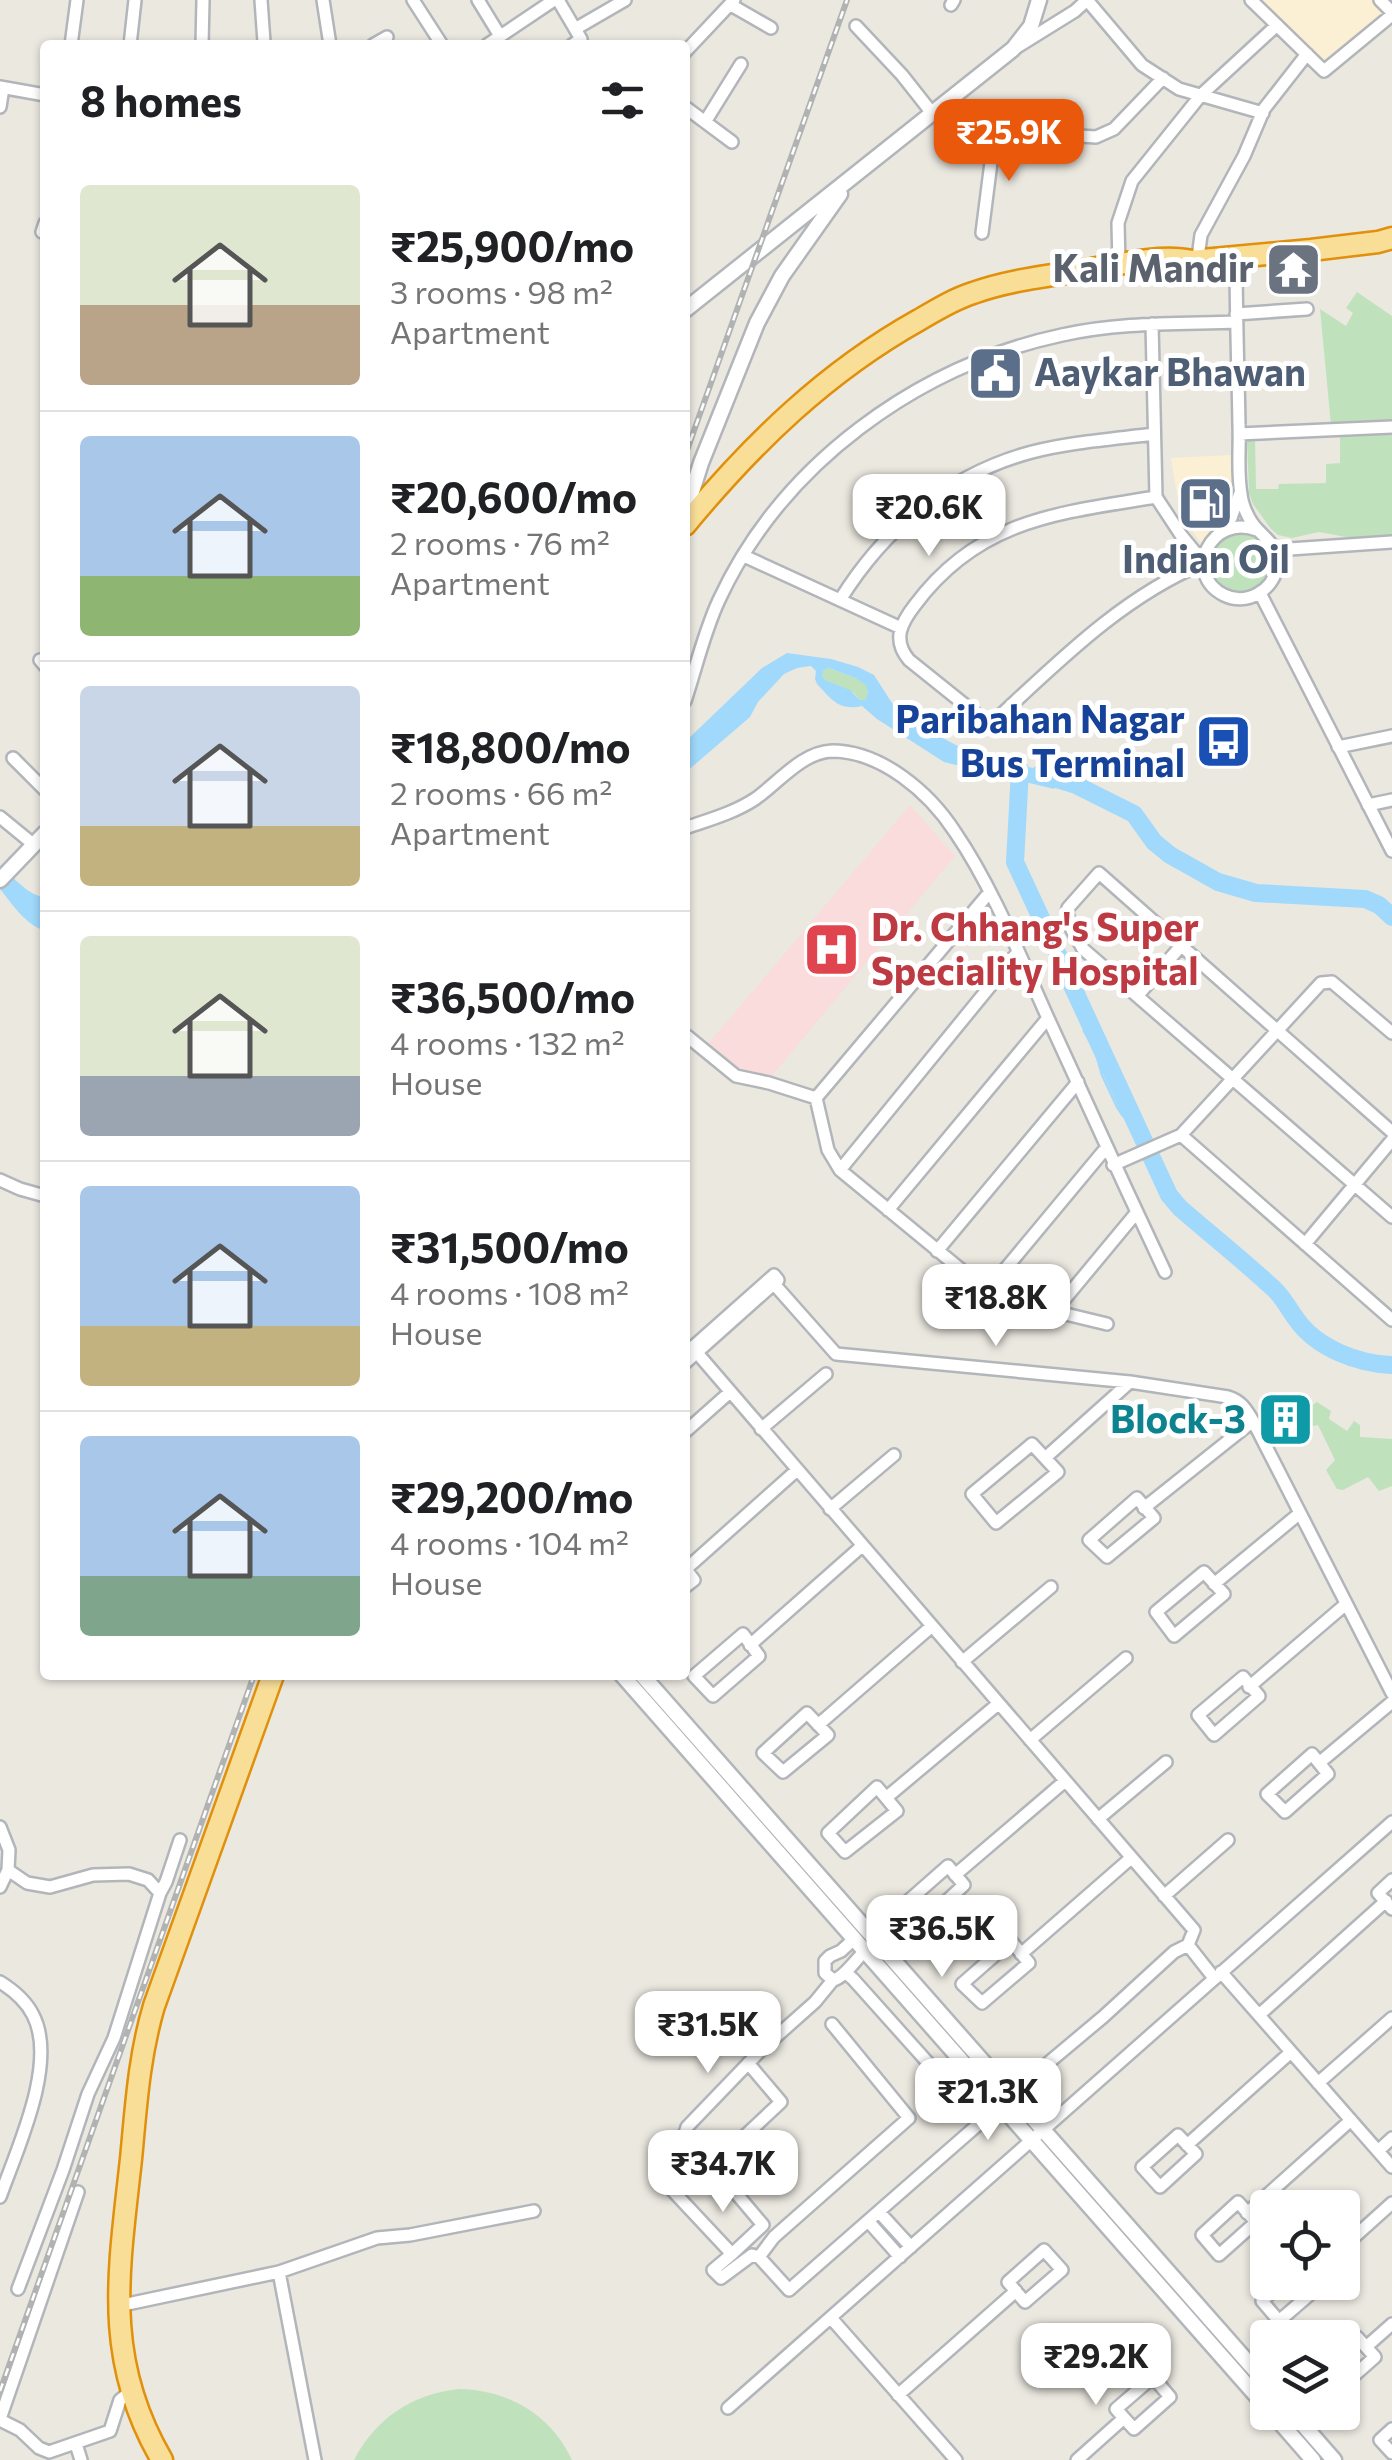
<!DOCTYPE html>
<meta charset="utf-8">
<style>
:root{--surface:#fff;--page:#f2f2f2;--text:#202124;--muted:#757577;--line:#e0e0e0;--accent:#ea580c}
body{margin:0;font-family:Commissioner,sans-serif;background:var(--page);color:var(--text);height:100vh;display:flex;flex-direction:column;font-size:38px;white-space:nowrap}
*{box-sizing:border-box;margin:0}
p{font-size:32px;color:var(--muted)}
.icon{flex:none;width:55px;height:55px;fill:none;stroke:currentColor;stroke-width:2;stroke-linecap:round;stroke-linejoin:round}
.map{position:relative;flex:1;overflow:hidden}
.details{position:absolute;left:40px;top:40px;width:650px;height:1640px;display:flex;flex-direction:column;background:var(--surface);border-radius:10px;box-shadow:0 2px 8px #0004}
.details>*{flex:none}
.buttons{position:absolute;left:1250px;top:2190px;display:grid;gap:20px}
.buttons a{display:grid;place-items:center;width:110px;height:110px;border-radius:10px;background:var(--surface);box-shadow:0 2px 8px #0004;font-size:50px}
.price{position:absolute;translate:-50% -85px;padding:0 22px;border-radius:20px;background:#fff;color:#222;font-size:32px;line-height:65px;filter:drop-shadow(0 2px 5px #0008)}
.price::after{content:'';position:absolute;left:50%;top:60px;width:30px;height:22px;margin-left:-15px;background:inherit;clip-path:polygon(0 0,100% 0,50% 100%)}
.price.selected{background:var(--accent);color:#fff}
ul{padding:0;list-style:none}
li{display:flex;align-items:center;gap:30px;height:250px;padding:0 40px}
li+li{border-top:2px solid var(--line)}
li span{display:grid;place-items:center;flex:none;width:280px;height:200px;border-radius:10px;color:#555}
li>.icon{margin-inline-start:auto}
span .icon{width:120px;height:120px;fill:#fffc;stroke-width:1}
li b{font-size:42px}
h2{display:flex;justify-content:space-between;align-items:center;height:120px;padding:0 40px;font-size:42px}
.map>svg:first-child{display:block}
.commercial{fill:#fcf0d4}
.medical{fill:#f9dcdb}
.green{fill:#bfe2bd}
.water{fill:#a0d9fb;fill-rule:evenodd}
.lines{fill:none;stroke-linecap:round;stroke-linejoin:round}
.stream{stroke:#a0d9fb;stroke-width:2.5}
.river{stroke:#a0d9fb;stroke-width:18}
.minor-casing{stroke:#b2b6ba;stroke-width:16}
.tertiary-casing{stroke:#b2b6ba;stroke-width:19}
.trunk-casing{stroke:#e0900b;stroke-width:25}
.minor{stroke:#fff;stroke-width:11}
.tertiary{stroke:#fff;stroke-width:14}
.trunk{stroke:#f9de98;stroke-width:20}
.rail-casing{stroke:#b1b2b2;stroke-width:6}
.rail{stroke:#fff;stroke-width:2.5;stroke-dasharray:8;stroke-linecap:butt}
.labels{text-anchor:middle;stroke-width:10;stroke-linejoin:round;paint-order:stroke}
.worship-label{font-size:38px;font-weight:bold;fill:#5b616d;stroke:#fff;text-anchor:end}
.service-label{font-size:38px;font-weight:bold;fill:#4e5e75;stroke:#fff;text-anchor:start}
.transit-label{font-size:38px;font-weight:bold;fill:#164399;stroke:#fff;text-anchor:end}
.health-label{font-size:38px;font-weight:bold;fill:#be3a42;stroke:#fff;text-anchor:start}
.culture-label{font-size:38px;font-weight:bold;fill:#0d838f;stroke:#fff;text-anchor:end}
</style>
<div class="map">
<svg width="1392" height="2460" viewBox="0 0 1392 2460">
<rect width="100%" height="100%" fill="#ebe8e0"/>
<!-- commercial -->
<path class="commercial" d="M1262,0H1382L1389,9L1324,60Z
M1231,455L1232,488L1226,508L1216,526L1201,543L1185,521L1189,511L1177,495L1171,458Z"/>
<!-- medical -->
<path class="medical" d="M910,805L955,856L771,1077L736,1070L709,1043Z"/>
<!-- green -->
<path class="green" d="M1357,292L1392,316V424L1331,425L1320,309L1346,326L1353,313L1346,308Z
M1392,434V538L1346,537L1319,532L1292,538L1278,535L1271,529L1253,504L1249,493L1247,439L1255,438L1256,489H1278L1279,484L1326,483V464L1340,463V436Z
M1211 563a30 30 0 1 1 60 0a30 30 0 1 1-60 0Z
M829,668L855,678L867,685L868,693L865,700H860L854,693L825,680L822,675L824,670Z
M1317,1402L1331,1411L1329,1419L1347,1431L1354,1421L1360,1425V1437L1392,1439V1486L1379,1491L1368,1477L1343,1490L1337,1489L1326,1470L1335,1460L1318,1425L1305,1428L1297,1414Z
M459,2389C508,2390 551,2414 572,2460H354C376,2418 412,2394 459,2389Z"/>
<!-- water -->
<path class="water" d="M787,653L831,659L858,667L874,675L892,703L937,735L971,753L1062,775L1054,789L944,762L877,719L862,706C839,711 832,700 817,684L815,679L816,671L811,666L797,668L784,674L758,702L750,717L685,773V742L762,668ZM829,668L855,678L866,685L868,693L865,700H860L850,690L825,680L822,675L824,670Z
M0,866C14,877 28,896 45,897V931C25,924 13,905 0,889Z"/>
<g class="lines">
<!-- stream -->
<path class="stream" d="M1088,1016L1084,1025V1031L1095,1050L1102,1075L1117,1107L1123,1116L1136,1125"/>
<!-- river -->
<path class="river" d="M1020,770L1015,862L1169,1195L1180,1208C1211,1235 1244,1261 1274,1289C1284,1298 1289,1310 1297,1320C1317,1348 1358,1364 1392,1365
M1040,774L1076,785L1134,814L1154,842L1170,855L1218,882L1256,893L1365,899L1379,905L1392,917"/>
<defs>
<path id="minor" d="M261,0L264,42L262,45
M323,0L330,45
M413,0L442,45
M478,0L500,36
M558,0L581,39L572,45
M1087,0L1142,65L1179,89L1263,113
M1251,0L1324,71L1392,15
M1380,0L1392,12
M731,5L771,28
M951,5L954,0
M856,26L902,75L932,113
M575,29L625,0
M71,45L77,0
M130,45L135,0
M202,45L203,0
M373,45L387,37
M487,45L554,0
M1017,47L1075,11L1087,0
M685,52L734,0
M0,87L45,95
M945,103L964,121L984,130L1096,137L1114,129L1163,78
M0,107L3,88
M685,107L732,142
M705,122L741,64
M42,232L45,223
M982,233L995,131
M1199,250L1201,235L1244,156L1264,109L1307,54
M1236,256C1236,313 1238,369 1239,425C1240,448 1237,472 1241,494C1242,505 1249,521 1257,529C1268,541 1280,548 1277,567C1273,591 1246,606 1224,595C1182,574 1211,513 1257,530
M1119,265L1118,223L1132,181L1201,95L1277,25
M1236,314L1307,309
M1152,324L1156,497L1181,535L1204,563C1121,597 1055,665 990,725L909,660C892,640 901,623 915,605C979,519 1059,513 1156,497
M1239,434L1392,427
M1223,530L1231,518L1240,493
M1275,550L1392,542
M744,556L901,628
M1260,593L1392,851
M840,600C884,529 949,474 1032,452C1071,442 1114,439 1154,434
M40,660L45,666
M685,701C696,668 704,632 719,600C782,464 917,366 1062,335C1119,322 1178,324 1236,322
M1338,747L1392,736
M13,758L45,790
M1368,805L1392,800
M0,817L33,844
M685,828C708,820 734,813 755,799C778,783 802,752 832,751C881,751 929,792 955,832C992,886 1020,956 1047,1016C1086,1102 1125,1187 1165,1272
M1138,995L1181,946
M687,1036L736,1076L769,1083L816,1098
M816,1098L828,1150L840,1170L987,1291L1020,1303L1107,1324
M816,1098L989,893
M1392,1132L1099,873L1068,908L1067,913L1072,930L1083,949L1392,1217
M1181,1135L1392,1320
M1113,1165L1181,1135L1321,983L1332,982L1392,1033
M840,1170L1018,952
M0,1180L20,1189L45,1196
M888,1210L1048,1018
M1305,1244L1392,1140
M937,1251L1078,1082
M774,1284L836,1354L1130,1382L1228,1397C1241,1401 1246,1409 1253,1421L1392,1693
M987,1291L1106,1148
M1054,1312L1137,1212
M692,1347L1194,1930L1188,1945L1214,1978
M685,1354L774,1275L778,1280L685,1363
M761,1429L826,1374
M685,1432L730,1392
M1032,1444L1058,1472L996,1523L972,1494Z
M1045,1458L1130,1382
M1137,1498L1154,1518L1107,1557L1089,1540Z
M1144,1508L1253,1421
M830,1509L894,1455
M685,1568L694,1580L685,1587
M686,1569L797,1470
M1204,1572L1224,1594L1174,1636L1156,1612Z
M1214,1584L1300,1513
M743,1634L759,1656L713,1696L694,1676Z
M750,1645L862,1546
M962,1662L1051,1587
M1243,1677L1259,1696L1214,1735L1198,1715Z
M1249,1687L1346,1604
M807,1713L828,1735L783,1772L763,1753Z
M818,1725L932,1626
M1030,1740L1126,1658
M1312,1754L1328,1774L1285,1812L1267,1794Z
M1319,1763L1392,1702
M877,1787L897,1811L845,1852L828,1833Z
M887,1797L998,1704
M1098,1819L1166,1762
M0,1827L9,1850L8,1870L27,1883L50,1887L93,1875L129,1874L148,1880L160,1893
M948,1866L964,1885L917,1928L898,1910Z
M955,1875L1065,1781
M1392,1880L1378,1893L1392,1909
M0,1887L8,1870
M1164,1896L1228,1840
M1011,1941L1029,1963L982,2003L962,1984Z
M1021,1954L1131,1858
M1221,1972L1392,2167
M833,1980L825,1973V1961L830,1956L841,1951L854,1939
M0,1982C13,1990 26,2001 33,2015C58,2063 17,2149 0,2197
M1259,2015L1386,1901
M832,2024L909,2118L774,2237L759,2257L752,2255L721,2278L713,2270L732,2254L673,2191L678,2154L687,2127L761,2050L815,2002L833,1980C844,1978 855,1960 865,1951
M1318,2083L1392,2018
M1011,2094L1103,2017L1174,1952L1188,1945
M1178,2135L1196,2154L1160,2187L1142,2167Z
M1187,2145L1291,2052
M1378,2151L1392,2138
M1238,2202L1256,2222L1219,2255L1202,2235Z
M879,2212L911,2247
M1247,2213L1351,2120
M868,2221L900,2257
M1342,2248L1392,2203
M1044,2250L1062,2270L1025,2302L1008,2282Z
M732,2254L763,2225L725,2180L733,2147L781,2102L748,2063
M759,2257L789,2290L981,2122L853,1979L846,1973
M279,2272L315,2460
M1283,2282L1262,2301L1279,2321L1316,2289L1310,2282
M18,2289L63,2170L88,2094L114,2038L160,1893L166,1882L180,1840
M118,2306L279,2272L377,2238L410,2235L534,2211
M831,2318L956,2460
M1366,2347L1392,2324
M1342,2350L1357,2337L1375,2357L1342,2386
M1153,2377L1170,2397L1134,2429L1116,2409Z
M898,2395L1016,2291
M728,2408L1392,1822
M0,2419L78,2192
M0,2420L20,2430L39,2448L49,2452L110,2431L120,2400L131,2391
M1392,2429L1380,2440L1392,2453
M76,2444L81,2460
M1077,2460L1124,2418"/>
<path id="tertiary" d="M685,310L1013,49L1031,26L1039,0
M685,514L701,463L757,323L782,276L840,194
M0,880L45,833
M622,1675L1268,2409
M642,1675L1268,2385
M1271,2412L1313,2460
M1292,2412L1334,2460"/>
<path id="trunk" d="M685,525C753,443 826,372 919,320C936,310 954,299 973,293C1009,280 1048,276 1085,270C1114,265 1164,254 1191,261L1311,250L1378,242L1392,238
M162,2460C102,2358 119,2270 131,2159C136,2107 139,2056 154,2006L273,1675"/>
</defs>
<!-- minor casing -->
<use href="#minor" class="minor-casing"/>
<!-- tertiary casing -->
<use href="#tertiary" class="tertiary-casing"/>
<!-- trunk casing -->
<use href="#trunk" class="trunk-casing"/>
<!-- minor -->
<use href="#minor" class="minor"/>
<!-- tertiary -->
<use href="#tertiary" class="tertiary"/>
<!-- trunk -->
<use href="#trunk" class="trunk"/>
<defs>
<path id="rail" d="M685,456L847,0
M0,2391L254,1675"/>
</defs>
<!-- rail casing -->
<use href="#rail" class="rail-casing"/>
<!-- rail -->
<use href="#rail" class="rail"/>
</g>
<!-- icons -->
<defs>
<symbol id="temple-square" viewBox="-11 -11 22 22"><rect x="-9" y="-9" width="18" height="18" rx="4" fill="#6b7280" stroke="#fff"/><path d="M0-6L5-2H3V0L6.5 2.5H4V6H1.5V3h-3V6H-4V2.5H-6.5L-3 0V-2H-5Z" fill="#fff"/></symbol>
<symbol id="civic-square" viewBox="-11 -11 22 22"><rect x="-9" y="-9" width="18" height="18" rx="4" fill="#5c6f8a" stroke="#fff"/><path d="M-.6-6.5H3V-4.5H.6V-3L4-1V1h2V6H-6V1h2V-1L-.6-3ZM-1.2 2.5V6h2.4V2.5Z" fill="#fff"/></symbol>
<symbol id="fuel-square" viewBox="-11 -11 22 22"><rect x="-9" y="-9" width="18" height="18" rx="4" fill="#5c6f8a" stroke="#fff"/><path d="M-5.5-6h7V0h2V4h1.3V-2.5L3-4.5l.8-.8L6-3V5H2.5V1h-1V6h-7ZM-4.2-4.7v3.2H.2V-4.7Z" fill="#fff"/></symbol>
<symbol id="bus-square" viewBox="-11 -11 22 22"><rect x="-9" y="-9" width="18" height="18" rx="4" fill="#1a4fb4" stroke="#fff"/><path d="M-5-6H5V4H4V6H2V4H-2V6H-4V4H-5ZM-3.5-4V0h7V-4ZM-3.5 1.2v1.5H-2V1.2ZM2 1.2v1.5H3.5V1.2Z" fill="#fff"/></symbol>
<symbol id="hospital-square" viewBox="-11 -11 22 22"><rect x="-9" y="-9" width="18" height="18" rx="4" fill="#e0444e" stroke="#fff"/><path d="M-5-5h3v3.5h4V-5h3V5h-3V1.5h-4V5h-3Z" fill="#fff"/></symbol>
<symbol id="building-square" viewBox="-11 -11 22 22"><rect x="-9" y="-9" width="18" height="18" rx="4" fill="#0f9aa8" stroke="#fff"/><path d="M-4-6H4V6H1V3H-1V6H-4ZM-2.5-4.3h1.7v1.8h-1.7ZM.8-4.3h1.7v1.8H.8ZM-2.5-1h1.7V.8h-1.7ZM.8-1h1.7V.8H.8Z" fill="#fff"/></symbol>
</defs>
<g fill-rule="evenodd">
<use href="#temple-square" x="1262" y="238" width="63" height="63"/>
<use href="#civic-square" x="964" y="342" width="63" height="63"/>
<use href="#fuel-square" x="1174" y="472" width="63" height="63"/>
<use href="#bus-square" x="1192" y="710" width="63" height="63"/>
<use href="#hospital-square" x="800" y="918" width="63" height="63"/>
<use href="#building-square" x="1254" y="1388" width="63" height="63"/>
</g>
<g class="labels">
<!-- worship labels -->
<g class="worship-label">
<text x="1254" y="282">Kali Mandir</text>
</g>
<!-- service labels -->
<g class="service-label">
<text x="1034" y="386">Aaykar Bhawan</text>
<text x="1206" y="573" text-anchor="middle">Indian Oil</text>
</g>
<!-- transit labels -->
<g class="transit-label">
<text x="1185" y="733">Paribahan Nagar<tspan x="1185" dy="44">Bus Terminal</tspan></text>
</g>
<!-- health labels -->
<g class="health-label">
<text x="871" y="941">Dr. Chhang's Super<tspan x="871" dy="44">Speciality Hospital</tspan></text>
</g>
<!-- culture labels -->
<g class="culture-label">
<text x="1246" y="1433">Block-3</text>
</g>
</g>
</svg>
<div class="buttons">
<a><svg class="icon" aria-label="locate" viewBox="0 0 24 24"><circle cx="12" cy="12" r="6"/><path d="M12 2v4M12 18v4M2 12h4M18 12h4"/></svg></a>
<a><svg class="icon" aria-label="layers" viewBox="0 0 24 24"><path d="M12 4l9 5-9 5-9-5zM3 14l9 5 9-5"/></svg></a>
</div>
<b class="price selected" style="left:1009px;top:184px">₹25.9K</b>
<b class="price" style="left:929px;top:559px">₹20.6K</b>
<b class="price" style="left:996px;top:1349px">₹18.8K</b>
<b class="price" style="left:942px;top:1980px">₹36.5K</b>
<b class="price" style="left:708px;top:2076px">₹31.5K</b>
<b class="price" style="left:988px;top:2143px">₹21.3K</b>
<b class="price" style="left:723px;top:2215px">₹34.7K</b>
<b class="price" style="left:1096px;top:2408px">₹29.2K</b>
<section class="details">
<h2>8 homes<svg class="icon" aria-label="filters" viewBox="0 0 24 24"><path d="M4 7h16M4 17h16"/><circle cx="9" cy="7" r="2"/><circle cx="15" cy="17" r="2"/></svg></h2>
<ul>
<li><span style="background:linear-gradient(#dfe7d0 60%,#b9a48a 0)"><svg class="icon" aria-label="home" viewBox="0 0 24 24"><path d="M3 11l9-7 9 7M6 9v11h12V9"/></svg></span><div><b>₹25,900/mo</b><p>3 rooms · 98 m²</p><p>Apartment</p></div></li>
<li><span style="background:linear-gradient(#a9c7e8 70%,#8fb573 0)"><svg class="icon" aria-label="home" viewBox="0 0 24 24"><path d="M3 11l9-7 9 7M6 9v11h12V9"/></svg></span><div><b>₹20,600/mo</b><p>2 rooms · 76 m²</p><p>Apartment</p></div></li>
<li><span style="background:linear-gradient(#c9d6e8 70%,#c2b280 0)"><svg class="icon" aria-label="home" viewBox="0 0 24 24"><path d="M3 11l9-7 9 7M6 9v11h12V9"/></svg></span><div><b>₹18,800/mo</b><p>2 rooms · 66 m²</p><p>Apartment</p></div></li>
<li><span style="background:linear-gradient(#dfe7d0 70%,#9aa5b1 0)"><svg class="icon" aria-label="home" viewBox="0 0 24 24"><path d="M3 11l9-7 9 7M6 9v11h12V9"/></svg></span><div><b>₹36,500/mo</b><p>4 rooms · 132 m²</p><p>House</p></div></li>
<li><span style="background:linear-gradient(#a9c7e8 70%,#c2b280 0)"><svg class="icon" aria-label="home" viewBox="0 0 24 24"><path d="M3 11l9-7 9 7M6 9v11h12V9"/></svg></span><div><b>₹31,500/mo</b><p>4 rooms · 108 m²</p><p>House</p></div></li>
<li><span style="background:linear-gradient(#a9c7e8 70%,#7fa58c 0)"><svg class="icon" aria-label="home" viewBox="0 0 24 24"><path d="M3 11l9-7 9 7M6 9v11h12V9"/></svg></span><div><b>₹29,200/mo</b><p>4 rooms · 104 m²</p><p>House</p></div></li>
</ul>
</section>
</div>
